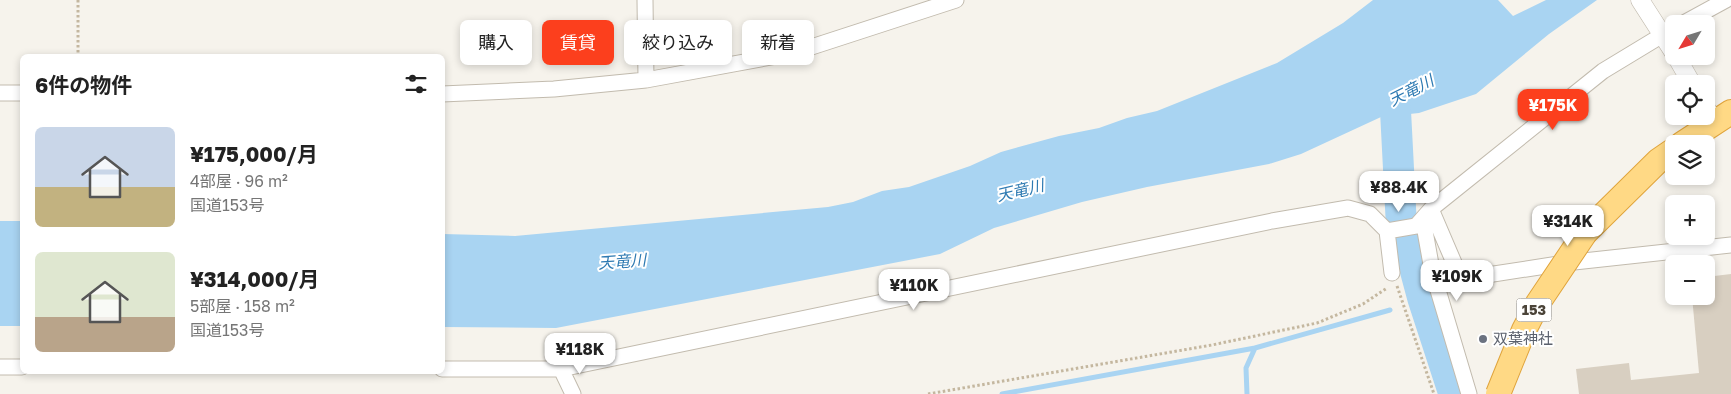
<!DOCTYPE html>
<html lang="ja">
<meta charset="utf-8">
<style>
:root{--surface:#fff;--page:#f2f2f2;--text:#222;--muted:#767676;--accent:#fc3f1d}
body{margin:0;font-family:"Golos Text","Noto Sans JP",sans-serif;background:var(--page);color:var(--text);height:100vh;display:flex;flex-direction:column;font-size:19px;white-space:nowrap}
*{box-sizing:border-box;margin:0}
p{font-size:16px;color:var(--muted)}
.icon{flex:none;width:28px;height:28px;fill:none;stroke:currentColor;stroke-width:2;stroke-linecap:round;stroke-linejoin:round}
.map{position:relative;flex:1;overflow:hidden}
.side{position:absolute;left:20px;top:54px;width:425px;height:320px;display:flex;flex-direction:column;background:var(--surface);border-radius:8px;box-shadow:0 2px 8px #0003}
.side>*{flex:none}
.banner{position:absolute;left:460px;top:20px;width:475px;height:45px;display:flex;gap:10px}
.needle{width:32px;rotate:232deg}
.buttons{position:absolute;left:1665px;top:15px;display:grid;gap:10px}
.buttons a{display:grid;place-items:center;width:50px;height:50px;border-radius:8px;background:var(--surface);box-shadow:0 2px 8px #0003;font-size:25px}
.price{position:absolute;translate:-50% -42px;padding:0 11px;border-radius:10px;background:#fff;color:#222;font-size:16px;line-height:32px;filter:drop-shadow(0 1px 2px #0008)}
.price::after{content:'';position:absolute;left:50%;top:30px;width:15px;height:11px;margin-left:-8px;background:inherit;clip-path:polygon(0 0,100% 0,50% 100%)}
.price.on{background:var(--accent);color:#fff}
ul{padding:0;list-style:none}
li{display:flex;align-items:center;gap:15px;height:125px;padding:0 15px}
li span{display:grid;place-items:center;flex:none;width:140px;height:100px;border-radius:8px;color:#555}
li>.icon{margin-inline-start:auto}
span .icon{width:60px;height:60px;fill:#fffc;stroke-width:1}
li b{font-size:21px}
h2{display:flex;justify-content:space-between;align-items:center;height:60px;padding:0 15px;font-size:21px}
.pill{padding:0 18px;border-radius:8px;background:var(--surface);box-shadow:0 2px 8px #0003;font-size:18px;line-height:45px}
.pill.on{background:var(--accent);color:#fff}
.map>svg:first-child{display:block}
.water{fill:#a9d4f2}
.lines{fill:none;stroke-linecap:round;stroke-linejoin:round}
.stream{stroke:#a9d4f2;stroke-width:5}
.river{stroke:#a9d4f2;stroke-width:31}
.building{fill:#d8cfc1}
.minor-casing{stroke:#c2bbae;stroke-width:17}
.tertiary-casing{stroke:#c2bbae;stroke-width:19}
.trunk-casing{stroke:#e0a43c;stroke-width:26}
.path{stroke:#c4b79f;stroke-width:3;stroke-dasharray:2.5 2.5;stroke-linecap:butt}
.minor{stroke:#fff;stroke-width:15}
.tertiary{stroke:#fff;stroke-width:18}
.trunk{stroke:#ffd985;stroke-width:24}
.trunk-bridge-casing{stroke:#e0a43c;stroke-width:26;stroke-linecap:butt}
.trunk-bridge{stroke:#ffd985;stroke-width:24}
.worship-dot{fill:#6b7280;stroke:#fff;stroke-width:2}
.labels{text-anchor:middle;stroke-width:4;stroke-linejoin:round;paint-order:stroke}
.shield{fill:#fff;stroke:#817c74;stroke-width:1}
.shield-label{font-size:14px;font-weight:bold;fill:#4b4439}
.worship-label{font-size:15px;fill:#5b616d;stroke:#fff;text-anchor:start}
.water-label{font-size:16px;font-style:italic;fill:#2e7ab2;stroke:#fff}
</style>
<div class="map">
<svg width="1731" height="394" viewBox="0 0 1731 394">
<rect width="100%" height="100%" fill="#f6f3ec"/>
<!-- water -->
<path class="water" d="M1373,0H1498L1513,16L1546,0H1597L1549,34L1476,94L1419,113L1381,117L1301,154L1269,164L1147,187L1082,202L994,228L940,254L556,328L443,327V234L515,236L828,207L853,202L882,191L909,187L970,166L1001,152L1059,136L1099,128L1127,118L1157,111L1277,63L1343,23Z
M0,221H22V326H0Z"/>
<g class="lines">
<!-- stream -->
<path class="stream" d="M1416,302L1423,299
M1002,394L1255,348
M1247,394L1246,368L1255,348L1390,310"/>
<!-- river -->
<path class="river" d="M1395,101L1401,217L1423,299L1454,394"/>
</g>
<!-- building -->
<path class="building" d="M1731,274V394H1579L1576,369L1629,363L1631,380L1699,373L1692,296H1706V277Z"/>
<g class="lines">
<defs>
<path id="minor" d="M645,0L646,80
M1682,24L1726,0
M0,93H22
M442,94L554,89L646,80L793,53L956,0
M1431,209L1461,279L1565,263L1731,245
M1430,212L1425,231L1432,270L1469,394
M1387,231L1416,226L1431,209L1603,71L1674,28
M0,367H22
M442,369H561L1272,221L1348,208L1370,214L1387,231L1392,273
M561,369L573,394"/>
<path id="tertiary" d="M1640,0L1674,53
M1676,56L1692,84
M1706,108L1714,121"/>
<path id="trunk" d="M1682,144L1731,112
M1585,233L1658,161L1674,150"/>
</defs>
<!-- minor casing -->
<use href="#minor" class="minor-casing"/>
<!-- tertiary casing -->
<use href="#tertiary" class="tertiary-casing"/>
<!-- trunk casing -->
<use href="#trunk" class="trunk-casing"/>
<!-- path -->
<path class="path" d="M78,0V56
M1397,286L1434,394
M928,394L1212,345L1317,323L1363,304L1387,288"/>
<!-- minor -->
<use href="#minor" class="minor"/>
<!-- tertiary -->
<use href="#tertiary" class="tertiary"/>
<!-- trunk -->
<use href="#trunk" class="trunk"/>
<defs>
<path id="trunk-bridge" d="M1498,394L1524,330L1538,303L1585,233"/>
</defs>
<!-- trunk-bridge casing -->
<use href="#trunk-bridge" class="trunk-bridge-casing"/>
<!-- trunk-bridge -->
<use href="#trunk-bridge" class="trunk-bridge"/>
</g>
<!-- markers -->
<circle class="worship-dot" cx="1483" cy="339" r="5"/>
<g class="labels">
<!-- shield labels -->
<rect class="shield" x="1516.5" y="298.5" width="35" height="23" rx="4"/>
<g class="shield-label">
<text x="1534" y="315">153</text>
</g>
<!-- worship labels -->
<g class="worship-label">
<text x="1493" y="344">双葉神社</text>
</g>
<!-- water labels -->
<g class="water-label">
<text transform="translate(1411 90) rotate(-27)" y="6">天竜川</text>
<text transform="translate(1020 190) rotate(-13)" y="6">天竜川</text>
<text transform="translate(622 261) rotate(-4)" y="6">天竜川</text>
</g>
</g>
</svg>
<div class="buttons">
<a><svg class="needle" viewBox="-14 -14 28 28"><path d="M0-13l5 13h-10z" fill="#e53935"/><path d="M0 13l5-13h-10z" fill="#767676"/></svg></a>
<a><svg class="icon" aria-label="locate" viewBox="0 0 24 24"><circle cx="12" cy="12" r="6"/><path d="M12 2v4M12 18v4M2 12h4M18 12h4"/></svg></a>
<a><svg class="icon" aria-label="layers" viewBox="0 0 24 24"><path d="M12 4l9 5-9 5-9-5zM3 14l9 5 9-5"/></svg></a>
<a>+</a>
<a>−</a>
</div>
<b class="price on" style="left:1553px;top:131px">¥175K</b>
<b class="price" style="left:1399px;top:213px">¥88.4K</b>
<b class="price" style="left:1568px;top:247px">¥314K</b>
<b class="price" style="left:1457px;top:302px">¥109K</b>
<b class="price" style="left:914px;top:311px">¥110K</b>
<b class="price" style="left:580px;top:375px">¥118K</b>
<div class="banner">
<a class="pill">購入</a>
<a class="pill on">賃貸</a>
<a class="pill">絞り込み</a>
<a class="pill">新着</a>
</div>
<section class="side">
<h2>6件の物件<svg class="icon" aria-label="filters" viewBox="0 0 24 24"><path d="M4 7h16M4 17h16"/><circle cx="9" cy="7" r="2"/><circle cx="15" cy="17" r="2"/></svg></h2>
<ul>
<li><span style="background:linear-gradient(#c9d6e8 60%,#c2b280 0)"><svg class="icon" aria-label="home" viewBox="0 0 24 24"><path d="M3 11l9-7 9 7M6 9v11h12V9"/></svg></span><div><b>¥175,000/月</b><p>4部屋 · 96 m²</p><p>国道153号</p></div></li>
<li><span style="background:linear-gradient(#dfe7d0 65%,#b9a48a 0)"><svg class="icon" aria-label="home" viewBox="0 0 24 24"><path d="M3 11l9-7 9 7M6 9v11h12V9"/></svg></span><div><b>¥314,000/月</b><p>5部屋 · 158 m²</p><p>国道153号</p></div></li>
</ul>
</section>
</div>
